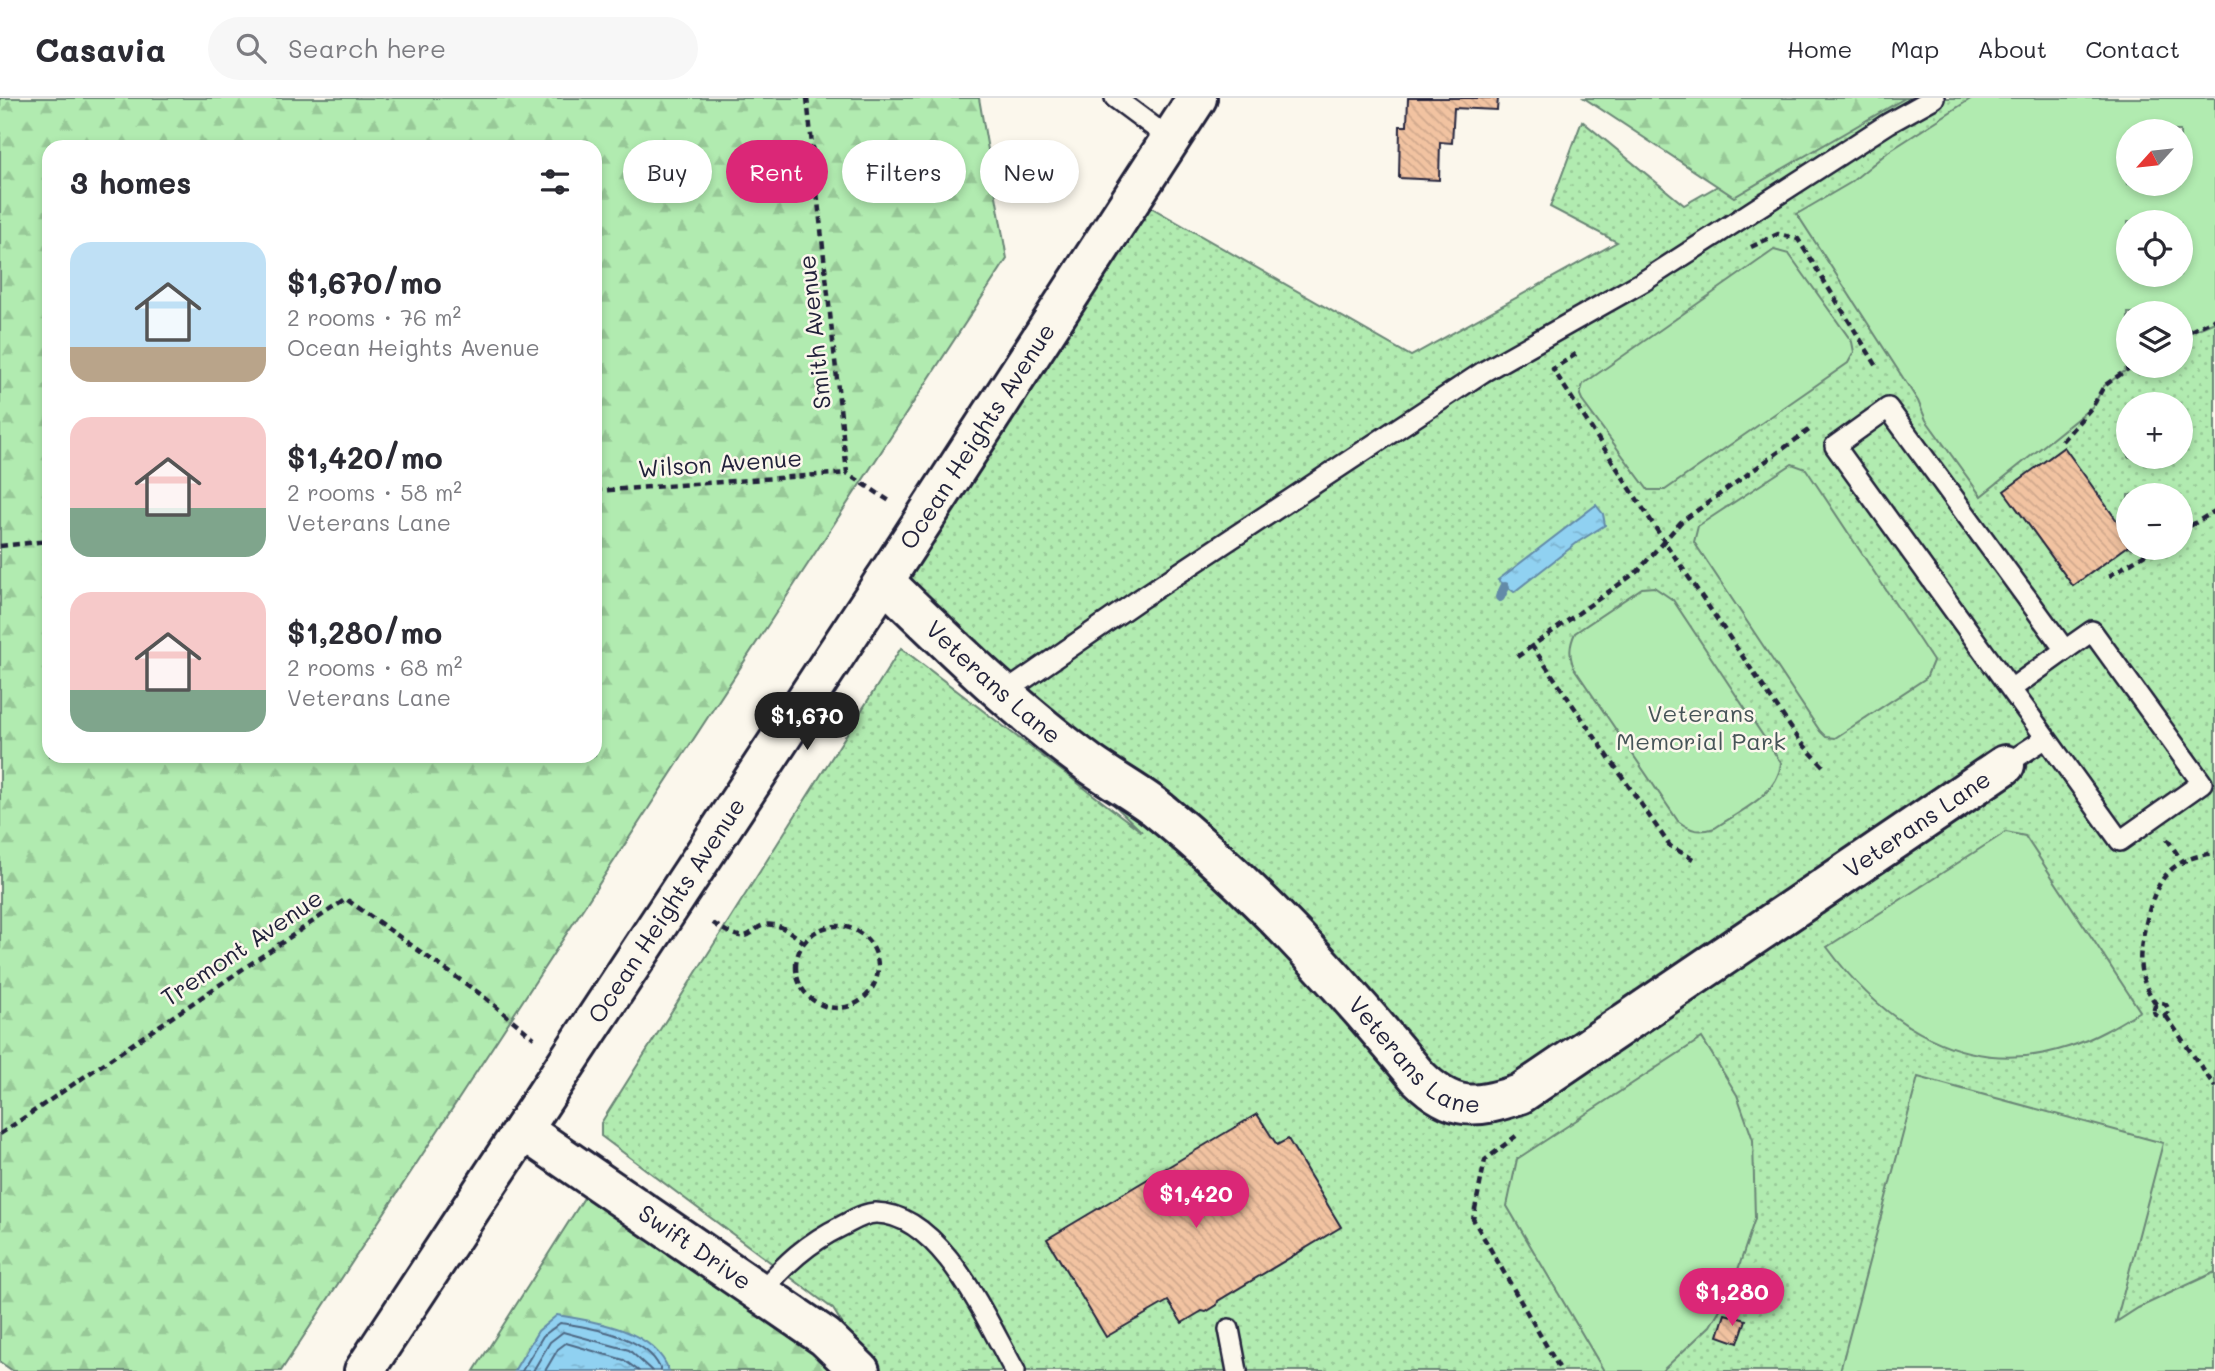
<!DOCTYPE html>
<meta charset="utf-8">
<style>
:root{--surface:#fff;--page:#f7f7f7;--text:#2b2b33;--muted:#7c7c81;--line:#e1e1e2;--accent:#db2777}
body{margin:0;font-family:Mali,sans-serif;background:var(--page);color:var(--text);height:100vh;display:flex;flex-direction:column;font-size:26px;white-space:nowrap}
*{box-sizing:border-box;margin:0}
p{font-size:23px;color:var(--muted)}
.icon{flex:none;width:38px;height:38px;fill:none;stroke:currentColor;stroke-width:2;stroke-linecap:round;stroke-linejoin:round}
.map{position:relative;flex:1;overflow:hidden}
.sheet{position:absolute;left:42px;top:42px;width:560px;height:623px;display:flex;flex-direction:column;background:var(--surface);border-radius:21px;box-shadow:0 4px 10px #0003}
.sheet>*{flex:none}
.hud{position:absolute;left:623px;top:42px;width:665px;height:63px;display:flex;gap:14px}
.needle{width:46px;rotate:243deg}
.tools{position:absolute;left:2116px;top:21px;display:grid;gap:14px}
.tools a{display:grid;place-items:center;width:77px;height:77px;border-radius:50%;background:var(--surface);box-shadow:0 4px 10px #0003;font-size:35px}
.price{position:absolute;translate:-50% -60px;padding:0 16px;border-radius:24px;background:var(--accent);color:#fff;font-size:23px;line-height:46px;filter:drop-shadow(0 2px 4px #0008)}
.price::after{content:'';position:absolute;left:50%;top:42px;width:21px;height:16px;margin-left:-10px;background:inherit;clip-path:polygon(0 0,100% 0,50% 100%)}
.price.selected{background:#222;color:#fff}
ul{padding:0;list-style:none}
li{display:flex;align-items:center;gap:21px;height:175px;padding:0 28px}
li span{display:grid;place-items:center;flex:none;width:196px;height:140px;border-radius:21px;color:#555}
li>.icon{margin-inline-start:auto}
span .icon{width:84px;height:84px;fill:#fffc;stroke-width:1}
li b{font-size:30px}
h2{display:flex;justify-content:space-between;align-items:center;height:84px;padding:0 28px;font-size:30px}
.pill{padding:0 24px;border-radius:32px;background:var(--surface);box-shadow:0 4px 10px #0003;font-size:24px;line-height:63px}
.pill.selected{background:var(--accent);color:#fff}
header{display:flex;align-items:center;gap:42px;box-sizing:border-box;height:98px;padding:0 35px;background:var(--surface);border-bottom:2px solid var(--line)}
header strong{font-size:33px}
nav{display:flex;gap:38px;margin-inline-start:auto;font-size:24px}
.search{width:490px;height:63px;background:var(--page);display:flex;align-items:center;gap:18px;box-sizing:border-box;padding:0 24px;border-radius:38px;color:var(--muted);font-size:26px}
.map>svg:first-child{display:block}
.grass{fill:url(#grass-dots);stroke:#6a8676;stroke-width:2;fill-rule:evenodd}
.forest{fill:url(#forest-firs);stroke:#6a8676;stroke-width:2;fill-rule:evenodd}
.garden{fill:#b1ebb0;stroke:#6a8676;stroke-width:2;fill-rule:evenodd}
.water{fill:url(#water-ripples);stroke:#648ba8;stroke-width:2}
.lines{fill:none;stroke-linecap:round;stroke-linejoin:round}
.shore{stroke:#4e6884;stroke-width:2}
.stream{stroke:#648ba8;stroke-width:10}
.building{fill:url(#building-back-hatch);stroke:#22223b;stroke-width:2}
.service-casing{stroke:#22223b;stroke-width:24}
.minor-casing{stroke:#22223b;stroke-width:44}
.secondary-casing{stroke:#22223b;stroke-width:44}
.path{stroke:#22223b;stroke-width:4.5;stroke-dasharray:7 5;stroke-linecap:butt}
.service{stroke:#fbf7ec;stroke-width:19}
.minor{stroke:#fbf7ec;stroke-width:38}
.secondary{stroke:#fbf7ec;stroke-width:38}
.labels{text-anchor:middle;stroke-width:5;stroke-linejoin:round;paint-order:stroke}
.street-label{font-size:24px;fill:#22223b;stroke:#fbf7ec}
.park-label{font-size:24px;fill:#465458;stroke:#fbf7ec}
</style>
<header>
<strong>Casavia</strong>
<div class="search"><svg class="icon" aria-label="search" viewBox="0 0 24 24"><circle cx="10" cy="10" r="6"/><path d="M15 15l6 6"/></svg>Search here</div>
<nav><a>Home</a><a>Map</a><a>About</a><a>Contact</a></nav>
</header>
<div class="map">
<svg width="2215" height="1273" viewBox="0 0 2215 1273">
<defs>
<pattern id="grass-dots" width="8" height="8" patternUnits="userSpaceOnUse" patternTransform="scale(1.75)"><rect width="8" height="8" fill="#b1ebb0"/><path d="M2 2h.1M6 6h.1" fill="none" stroke="#98c998" stroke-width="1.8" stroke-linecap="round"/></pattern>
<pattern id="forest-firs" width="22" height="20" patternUnits="userSpaceOnUse" patternTransform="scale(1.75)"><rect width="22" height="20" fill="#b1ebb0"/><path d="M5 1l3.5 6h-7zM16 11l3.5 6h-7z" fill="#98c998"/></pattern>
<pattern id="water-ripples" width="26" height="14" patternUnits="userSpaceOnUse" patternTransform="scale(1.75)"><rect width="26" height="14" fill="#90d1f1"/><path d="M2 4q2-2 4 0t4 0M15 11q2-2 4 0t4 0" fill="none" stroke="#7cb3d0"/></pattern>
<pattern id="building-back-hatch" width="6" height="6" patternUnits="userSpaceOnUse" patternTransform="scale(1.75)"><rect width="6" height="6" fill="#f2c3a1"/><path d="M-1 5l2 2M0 0l6 6M5-1l2 2" fill="none" stroke="#cfa78c"/></pattern>
</defs>
<rect width="100%" height="100%" fill="#fbf7ec"/>
<filter id="ink" filterUnits="userSpaceOnUse"><feTurbulence type="fractalNoise" baseFrequency=".0143" numOctaves="2"/><feDisplacementMap in="SourceGraphic" scale="14" xChannelSelector="R" yChannelSelector="G"/><feConvolveMatrix kernelMatrix="1 2 1 2 8 2 1 2 1" color-interpolation-filters="sRGB"/></filter>
<g filter="url(#ink)">
<!-- grass -->
<path class="grass" d="M1873,0H2215V1273H872L833,1211L601,1038V1025L901,550L1142,734L884,483L1133,99L1411,258L1617,144L1550,109L1582,23L1684,107ZM2128,33H2180V86H2128ZM2128,124H2180V177H2128ZM2128,215H2180V268H2128ZM2128,306H2180V359H2128ZM2128,397H2180V450H2128Z"/>
<!-- forest -->
<path class="forest" d="M0,0H979L1007,161L281,1273H13L0,1264ZM49,49H595V658H49Z
M1584,0H1905L1734,99Z
M596,1081L840,1273H474Z"/>
<!-- garden -->
<path class="garden" d="M1972,0H2215V224L2181,238L2180,215H2128V268H2132L2104,288L2093,308L1981,398L1926,322L1918,303L1797,116L1850,85L1888,54ZM2180,33V86H2128V33ZM2180,124V177H2128V124Z
M1774,152L1789,156L1852,244L1854,254L1848,265L1665,392H1648L1583,304L1580,297L1583,286Z
M1792,366L1806,371L1933,563L1926,580L1835,640L1826,639L1820,633L1694,444L1698,428Z
M1654,489L1673,502L1781,665C1778,697 1740,713 1715,730C1699,735 1691,733 1678,723L1574,570C1569,557 1569,548 1575,535L1642,490Z
M2006,734L2025,738L2140,913C2117,927 2094,941 2068,949C1967,982 1884,927 1827,849Z
M1702,940L1737,997L1753,1042L1755,1120L1731,1193L1710,1228L1662,1273H1604L1507,1108L1517,1061Z
M1918,979L2163,1045L2116,1224L2138,1210L2215,1174V1273H1840Z"/>
<!-- water -->
<path class="water" d="M1596,407L1603,416L1605,427L1578,444L1514,494L1498,482Z
M557,1217C595,1223 655,1232 669,1273H514L538,1233Z"/>
<g class="lines">
<!-- shore -->
<path class="shore" d="M522,1273L543,1238L560,1225C591,1229 650,1239 661,1273
M533,1273L550,1244L563,1234L629,1252L652,1273
M545,1273L558,1251L566,1245L624,1262L639,1273"/>
<!-- stream -->
<path class="stream" d="M1500,499L1505,489"/>
</g>
<!-- building -->
<path class="building" d="M1408,0H1498L1497,12L1454,10L1452,45L1440,44L1439,82L1399,80L1400,28H1407Z
M2064,349L2128,438V448L2073,488L2004,393Z
M1257,1016L1277,1047L1288,1041L1341,1129L1218,1203L1217,1207L1206,1214L1202,1213L1182,1225L1168,1203L1106,1239L1047,1141Z
M1725,1216L1746,1222L1738,1245L1718,1238Z"/>
<g class="lines">
<defs>
<path id="service" d="M1115,0L1170,41
M2011,591L2065,552
M1003,596L1137,503L1483,274L1644,183L1889,25L1934,0
M2005,667L2046,640L2120,743L2202,685L2092,533L2065,552L1888,310L1835,348L2046,640
M760,1195C785,1166 807,1145 842,1128C852,1123 864,1115 876,1115C942,1116 987,1224 1015,1273
M1229,1231L1237,1273"/>
<g id="minor">
<path id="s1" d="M884,483C950,547 1016,612 1090,666C1111,681 1135,694 1156,710C1254,789 1338,882 1418,979C1453,1014 1476,1011 1520,996L2005,667"/>
<path id="s2" d="M523,1032L825,1239L860,1273"/>
</g>
<g id="secondary">
<path id="s3" d="M364,1273L884,483L1197,0"/>
</g>
</defs>
<!-- service casing -->
<use href="#service" class="service-casing"/>
<!-- minor casing -->
<use href="#minor" class="minor-casing"/>
<!-- secondary casing -->
<use href="#secondary" class="secondary-casing"/>
<!-- path -->
<path class="path" d="M807,0L847,375L891,404
M1751,149L1778,136L1798,141L1878,270
M2180,238L2215,221
M1576,256L1553,271L1664,443L1681,424L1812,330
M2062,343L2093,308L2104,288L2132,268
M595,393L847,375
M2180,434L2215,413
M0,448L49,443
M2109,478L2155,450
M1517,559L1532,548
M2167,741L2182,763
M1693,761L1670,748L1532,548L1638,473L1664,443L1800,643L1823,668
M713,825C758,856 747,822 774,827C785,829 795,838 804,844
M796 869a41 41 0 1 1 82 0a41 41 0 1 1-82 0Z
M2154 912a7 7 0 1 1 14 0a7 7 0 1 1-14 0Z
M2156,906C2136,876 2138,859 2146,825C2156,782 2168,761 2215,755
M2166,918L2215,989
M0,1036L346,801L483,898L534,940
M1516,1038L1485,1062L1473,1121L1561,1273"/>
<!-- service -->
<use href="#service" class="service"/>
<!-- minor -->
<use href="#minor" class="minor"/>
<!-- secondary -->
<use href="#secondary" class="secondary"/>
</g>
</g>
<g class="labels">
<!-- street labels -->
<g class="street-label">
<text transform="translate(815 234) rotate(-96)" y="8">Smith Avenue</text>
<text dy="8" stroke="none"><textPath href="#s3" startOffset="1118">Ocean Heights Avenue</textPath></text>
<text transform="translate(720 366) rotate(-4)" y="8">Wilson Avenue</text>
<text dy="8" stroke="none"><textPath href="#s1" startOffset="149">Veterans Lane</textPath></text>
<text dy="8" stroke="none"><textPath href="#s1" startOffset="1323">Veterans Lane</textPath></text>
<text dy="8" stroke="none"><textPath href="#s3" startOffset="551">Ocean Heights Avenue</textPath></text>
<text transform="translate(242 850) rotate(-34)" y="8">Tremont Avenue</text>
<text dy="8" stroke="none"><textPath href="#s1" startOffset="716">Veterans Lane</textPath></text>
<text dy="8" stroke="none"><textPath href="#s2" startOffset="208">Swift Drive</textPath></text>
</g>
<!-- park labels -->
<g class="park-label">
<text x="1701" y="624">Veterans<tspan x="1701" dy="28">Memorial Park</tspan></text>
</g>
</g>
</svg>
<div class="tools">
<a><svg class="needle" viewBox="-14 -14 28 28"><path d="M0-13l5 13h-10z" fill="#e53935"/><path d="M0 13l5-13h-10z" fill="#7c7c81"/></svg></a>
<a><svg class="icon" aria-label="locate" viewBox="0 0 24 24"><circle cx="12" cy="12" r="6"/><path d="M12 2v4M12 18v4M2 12h4M18 12h4"/></svg></a>
<a><svg class="icon" aria-label="layers" viewBox="0 0 24 24"><path d="M12 4l9 5-9 5-9-5zM3 14l9 5 9-5"/></svg></a>
<a>+</a>
<a>−</a>
</div>
<b class="price selected" style="left:807px;top:654px">$1,670</b>
<b class="price" style="left:1196px;top:1132px">$1,420</b>
<b class="price" style="left:1732px;top:1230px">$1,280</b>
<div class="hud">
<a class="pill">Buy</a>
<a class="pill selected">Rent</a>
<a class="pill">Filters</a>
<a class="pill">New</a>
</div>
<section class="sheet">
<h2>3 homes<svg class="icon" aria-label="filters" viewBox="0 0 24 24"><path d="M4 7h16M4 17h16"/><circle cx="9" cy="7" r="2"/><circle cx="15" cy="17" r="2"/></svg></h2>
<ul>
<li><span style="background:linear-gradient(#bfe0f5 75%,#b9a48a 0)"><svg class="icon" aria-label="home" viewBox="0 0 24 24"><path d="M3 11l9-7 9 7M6 9v11h12V9"/></svg></span><div><b>$1,670/mo</b><p>2 rooms · 76 m²</p><p>Ocean Heights Avenue</p></div></li>
<li><span style="background:linear-gradient(#f6c9c9 65%,#7fa58c 0)"><svg class="icon" aria-label="home" viewBox="0 0 24 24"><path d="M3 11l9-7 9 7M6 9v11h12V9"/></svg></span><div><b>$1,420/mo</b><p>2 rooms · 58 m²</p><p>Veterans Lane</p></div></li>
<li><span style="background:linear-gradient(#f6c9c9 70%,#7fa58c 0)"><svg class="icon" aria-label="home" viewBox="0 0 24 24"><path d="M3 11l9-7 9 7M6 9v11h12V9"/></svg></span><div><b>$1,280/mo</b><p>2 rooms · 68 m²</p><p>Veterans Lane</p></div></li>
</ul>
</section>
</div>
